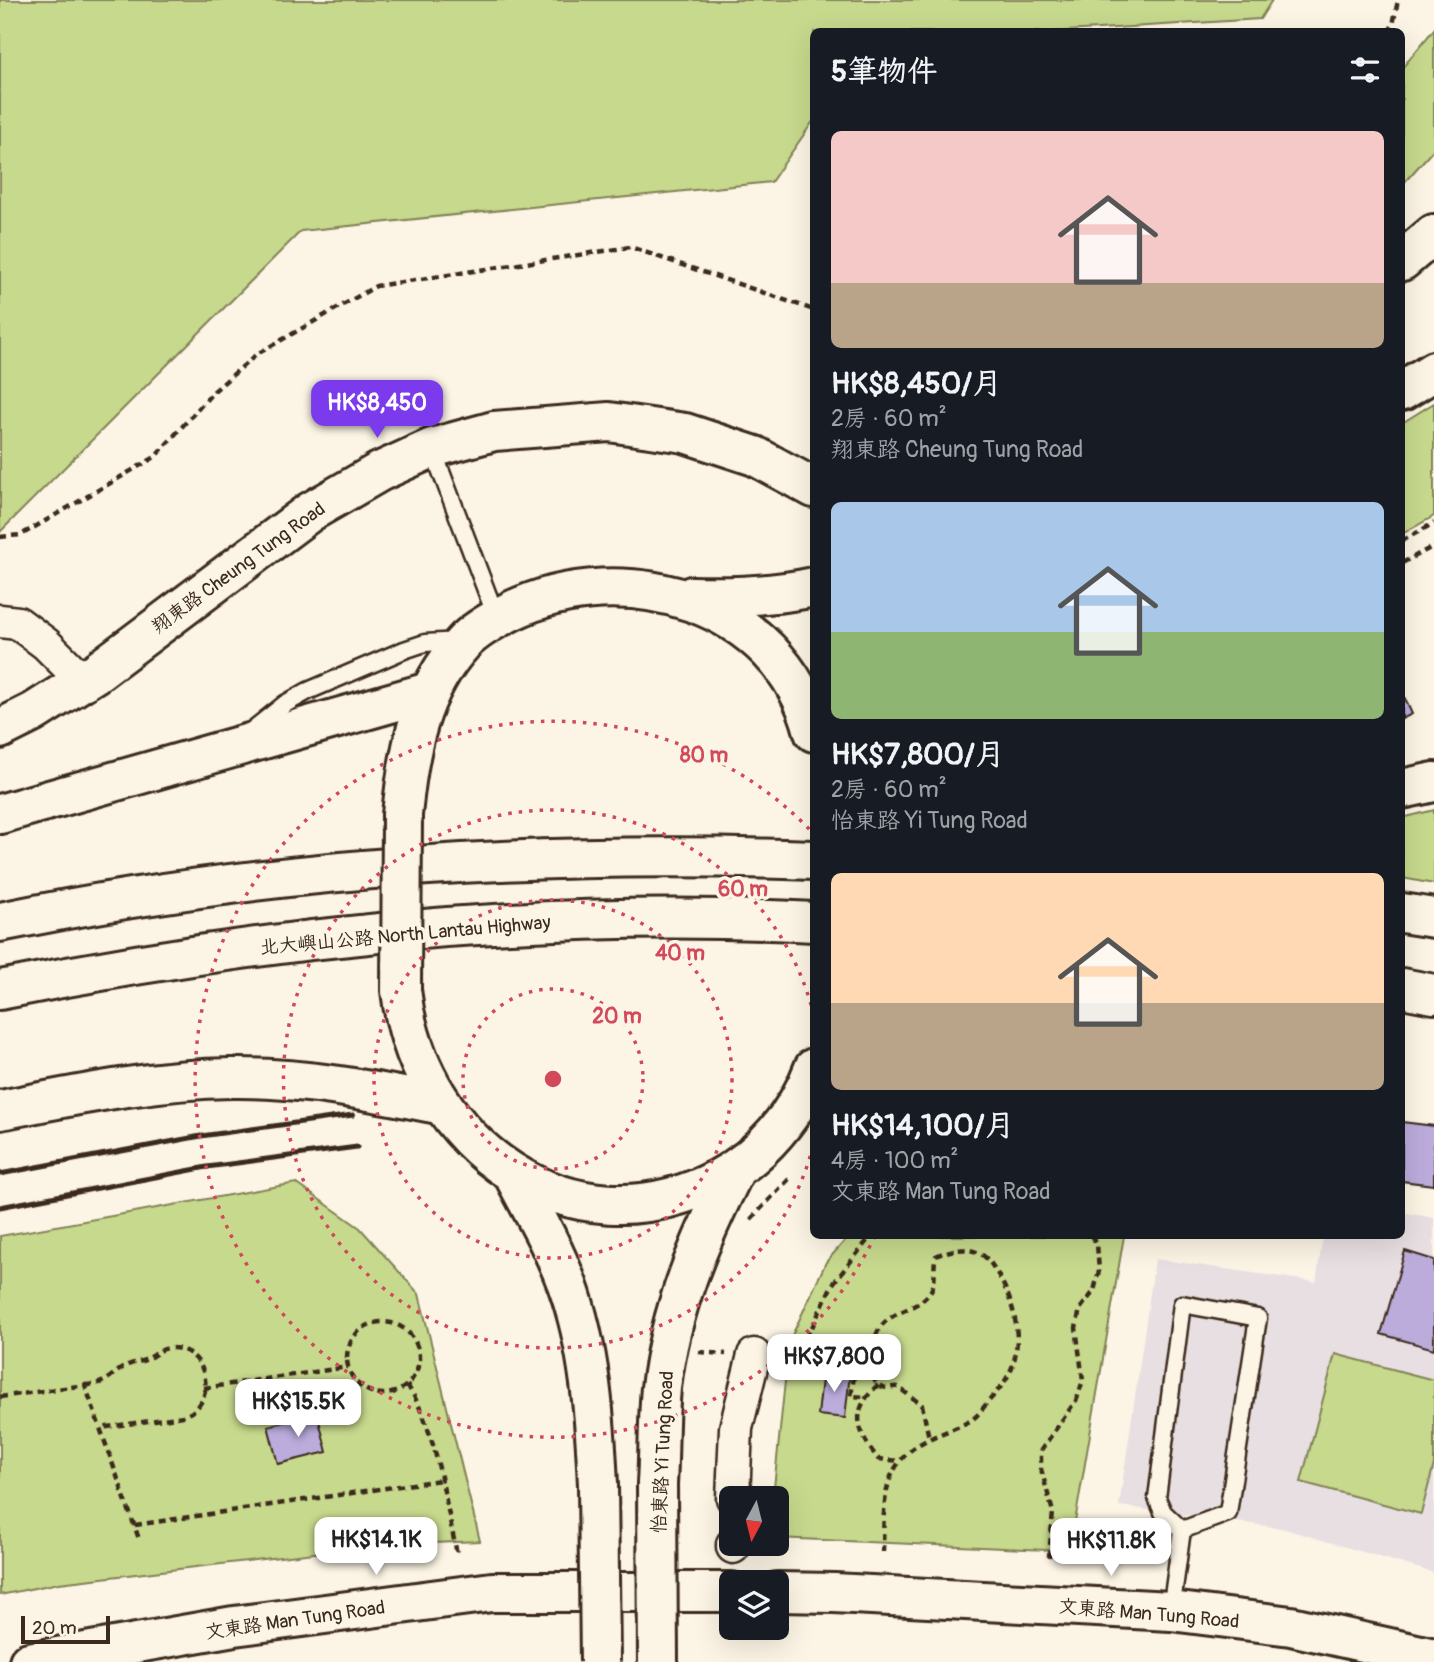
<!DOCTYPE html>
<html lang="zh-TW">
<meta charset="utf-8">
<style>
:root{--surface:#171b24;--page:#20242c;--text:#f1f3f6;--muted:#9ea1a6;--accent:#7c3aed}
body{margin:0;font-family:Pangolin,"LXGW WenKai TC",sans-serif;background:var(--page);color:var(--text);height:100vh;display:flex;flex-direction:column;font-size:26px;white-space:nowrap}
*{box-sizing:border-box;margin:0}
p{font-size:23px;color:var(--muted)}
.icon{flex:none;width:38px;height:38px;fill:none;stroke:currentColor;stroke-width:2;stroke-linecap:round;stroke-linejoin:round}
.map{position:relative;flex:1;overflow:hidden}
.drawer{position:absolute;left:810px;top:28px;width:595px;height:1211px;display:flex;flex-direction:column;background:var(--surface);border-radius:10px;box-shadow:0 7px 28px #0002}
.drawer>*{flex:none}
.needle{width:46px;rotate:187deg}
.buttons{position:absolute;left:719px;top:1486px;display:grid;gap:14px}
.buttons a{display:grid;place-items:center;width:70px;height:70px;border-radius:10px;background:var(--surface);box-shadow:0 7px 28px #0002;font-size:35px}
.scale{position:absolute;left:21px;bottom:18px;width:89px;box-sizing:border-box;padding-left:7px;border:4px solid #3b2a1e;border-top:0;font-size:19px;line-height:24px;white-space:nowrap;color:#3b2a1e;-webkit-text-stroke:5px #fcf5e5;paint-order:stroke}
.price{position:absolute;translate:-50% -60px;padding:0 16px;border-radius:14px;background:#fff;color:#222;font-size:23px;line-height:46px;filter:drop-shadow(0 2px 4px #0008)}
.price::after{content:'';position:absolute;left:50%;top:42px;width:21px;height:16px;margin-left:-10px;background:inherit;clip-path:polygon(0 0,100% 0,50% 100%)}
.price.active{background:var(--accent);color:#fff}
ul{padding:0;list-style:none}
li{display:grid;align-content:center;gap:14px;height:371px;padding:0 21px}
li span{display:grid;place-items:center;height:217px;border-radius:10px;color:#555}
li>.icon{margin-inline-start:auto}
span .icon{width:126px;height:126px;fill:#fffc;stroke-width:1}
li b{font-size:30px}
h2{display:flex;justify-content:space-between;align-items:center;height:84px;padding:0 21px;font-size:30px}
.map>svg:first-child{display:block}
.built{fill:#e8dfe2}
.green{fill:#c7d98d;stroke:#818256;stroke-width:2}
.building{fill:#bbacdc;stroke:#3b2a1e;stroke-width:2}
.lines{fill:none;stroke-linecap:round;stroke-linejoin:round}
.lane-casing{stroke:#3b2a1e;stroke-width:21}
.street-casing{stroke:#3b2a1e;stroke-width:37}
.secondary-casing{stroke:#3b2a1e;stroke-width:44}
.primary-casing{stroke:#3b2a1e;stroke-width:44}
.highway-casing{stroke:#3b2a1e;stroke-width:44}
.path{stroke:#3b2a1e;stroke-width:4.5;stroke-dasharray:7 5;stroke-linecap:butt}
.lane{stroke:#fcf5e5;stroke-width:16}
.street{stroke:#fcf5e5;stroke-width:32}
.secondary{stroke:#fcf5e5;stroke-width:38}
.primary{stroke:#fcf5e5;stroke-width:38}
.highway{stroke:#fcf5e5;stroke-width:38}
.rail{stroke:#3b2a1e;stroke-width:5}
.primary-bridge-casing{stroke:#3b2a1e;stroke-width:44;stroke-linecap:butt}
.primary-bridge{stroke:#fcf5e5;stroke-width:38}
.ring{fill:none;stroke:#d1495b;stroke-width:3.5;stroke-dasharray:3.5 7}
.labels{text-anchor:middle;stroke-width:7;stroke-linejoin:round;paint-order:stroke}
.street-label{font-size:19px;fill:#3b2a1e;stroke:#fcf5e5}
.centre{fill:#d1495b;stroke:#fcf5e5;stroke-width:3.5}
.ring-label{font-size:21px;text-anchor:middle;font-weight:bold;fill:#d1495b;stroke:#fcf5e5;stroke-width:7;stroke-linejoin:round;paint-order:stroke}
</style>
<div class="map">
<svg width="1434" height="1662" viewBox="0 0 1434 1662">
<rect width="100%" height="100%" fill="#fcf5e5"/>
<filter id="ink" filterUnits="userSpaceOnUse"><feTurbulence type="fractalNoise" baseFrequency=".0143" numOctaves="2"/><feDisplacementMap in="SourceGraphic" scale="14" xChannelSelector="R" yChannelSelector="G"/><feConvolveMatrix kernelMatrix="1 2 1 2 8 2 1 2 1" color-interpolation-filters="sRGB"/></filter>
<g filter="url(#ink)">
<!-- built -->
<path class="built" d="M1402,1212L1434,1218V1573L1281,1528L1119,1506L1155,1259L1316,1282L1323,1236H1402Z"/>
<!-- green -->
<path class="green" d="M0,0H1272L1260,19L1050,32H814V120L771,182L301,231L0,532Z
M1434,29V149L1402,185V68Z
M1434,403V516L1402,534V423Z
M1434,810V884L1402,878V818Z
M296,1183L360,1228L419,1294L480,1541L383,1545L59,1583L0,1595V1236Z
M849,1236H1124L1070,1551L777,1538V1498H773L789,1342L826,1262Z
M1335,1354L1434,1380V1464L1421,1514L1301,1482Z"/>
<!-- building -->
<path class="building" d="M1402,692L1412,714L1402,719Z
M1402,1122L1434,1126V1185L1402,1181Z
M1405,1251L1434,1260V1349L1381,1334Z
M823,1370L850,1373L845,1418L818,1415Z
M317,1413L327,1452L278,1464L268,1426Z"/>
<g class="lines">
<defs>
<path id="lane" d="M432,448L497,619
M250,732L285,704L308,691L404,650L425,643L460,641
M1182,1304L1258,1318L1228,1513L1182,1530L1163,1512L1157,1498Z
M1171,1611L1182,1530"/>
<path id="street" d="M0,621L18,623L46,644L83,681
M733,1498L736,1428L754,1355
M733,1544V1547"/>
<path id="secondary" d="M0,729L34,712L94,674L310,512L379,472L432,448L494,431L609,422L685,433L755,456L814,488
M1402,789L1434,782
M777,1592L834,1593L1171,1611L1291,1626L1434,1658
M29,1662L234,1626L492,1592H732"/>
<path id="primary" d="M1402,261L1434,234
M1402,391L1434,371
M692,596C733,597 773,596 814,587
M402,815C408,752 419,691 463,643C475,630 495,619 511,611C624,556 781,602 814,732
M401,990C418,1145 571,1256 718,1179C762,1156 797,1114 814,1068
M513,1174C532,1210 553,1246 567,1284C590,1347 595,1419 598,1485
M657,1484C659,1452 658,1420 661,1388C670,1309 700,1240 735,1170"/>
<path id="highway" d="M0,814L429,692
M1402,913L1434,918
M0,922C264,867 545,850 814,860
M1402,988L1434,994
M0,990C267,936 541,908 814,922
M0,1110C77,1095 153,1079 232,1078C303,1077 374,1091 443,1105"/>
</defs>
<!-- lane casing -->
<use href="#lane" class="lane-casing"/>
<!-- street casing -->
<use href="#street" class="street-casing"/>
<!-- secondary casing -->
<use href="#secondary" class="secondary-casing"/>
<!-- primary casing -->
<use href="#primary" class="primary-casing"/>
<!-- highway casing -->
<use href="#highway" class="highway-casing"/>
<!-- path -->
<path class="path" d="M1388,32L1393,25L1398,0
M0,537L21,535L155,457L214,391L257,354L376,286L630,247L814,310
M1402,541L1434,523
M1402,563L1434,546
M751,1219L791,1177
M347 1358a36 36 0 1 1 72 0a36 36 0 1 1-72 0Z
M699,1352L726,1354
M783,1356L798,1357L832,1285L871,1236
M798,1357L856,1363L851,1396L866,1397
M85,1385C108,1385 111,1373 128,1365C135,1362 142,1362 149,1358C157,1354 162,1347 173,1348C210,1350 218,1406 183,1416L101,1428
M407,1385C436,1426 445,1503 457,1553
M878,1385C849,1411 857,1431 878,1459L900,1461
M204,1388L348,1367
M0,1397L85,1385L139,1539
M135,1525L440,1480
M883,1552C884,1524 881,1487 898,1464C916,1438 944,1435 970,1421C977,1417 983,1408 988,1402C997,1392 1008,1379 1012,1367C1025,1332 1010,1289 989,1261C975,1245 953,1248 936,1256C932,1269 938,1280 930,1292C919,1309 895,1310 882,1325C872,1336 862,1381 883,1387C887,1389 893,1386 898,1387L922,1405L929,1438
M1049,1557L1053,1512L1041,1469V1450L1077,1399L1083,1380L1076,1328L1080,1309L1094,1291L1099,1271L1097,1244L1091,1236"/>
<!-- lane -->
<use href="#lane" class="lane"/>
<!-- street -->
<use href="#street" class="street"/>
<!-- secondary -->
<use href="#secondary" class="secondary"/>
<!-- primary -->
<use href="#primary" class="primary"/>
<!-- highway -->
<use href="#highway" class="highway"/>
<!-- rail -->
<path class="rail" d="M0,1174L201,1136L353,1115
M0,1207L207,1167L357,1147"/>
<defs>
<path id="primary-bridge" d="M401,990L402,815
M657,1484L658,1662
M598,1485L600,1662"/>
</defs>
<!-- primary-bridge casing -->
<use href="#primary-bridge" class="primary-bridge-casing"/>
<!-- primary-bridge -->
<use href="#primary-bridge" class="primary-bridge"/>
</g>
</g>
<!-- distance rings -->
<g class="ring">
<circle cx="553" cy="1079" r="90"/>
<circle cx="553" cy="1079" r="179"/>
<path d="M813 1146A269 269 0 1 1 813 1012"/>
<path d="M875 1236A358 358 0 1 1 813 833"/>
</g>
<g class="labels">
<!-- street labels -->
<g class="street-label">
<text transform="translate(238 567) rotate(-36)" y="7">翔東路 Cheung Tung Road</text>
<text transform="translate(405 934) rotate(-5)" y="7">北大嶼山公路 North Lantau Highway</text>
<text transform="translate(662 1452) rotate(-87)" y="7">怡東路 Yi Tung Road</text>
<text transform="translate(1149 1613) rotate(5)" y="7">文東路 Man Tung Road</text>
<text transform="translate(295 1619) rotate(-8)" y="7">文東路 Man Tung Road</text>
</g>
</g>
<circle cx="553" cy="1079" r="10" class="centre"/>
<g class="ring-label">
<text x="704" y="762">80 m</text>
<text x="743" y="896">60 m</text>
<text x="680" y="960">40 m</text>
<text x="617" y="1023">20 m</text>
</g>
</svg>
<div class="buttons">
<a><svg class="needle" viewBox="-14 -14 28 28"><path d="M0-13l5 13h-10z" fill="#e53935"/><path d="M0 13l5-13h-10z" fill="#9ea1a6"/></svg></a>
<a><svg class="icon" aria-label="layers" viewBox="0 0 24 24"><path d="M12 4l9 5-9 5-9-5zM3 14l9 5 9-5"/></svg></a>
</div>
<div class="scale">20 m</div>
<b class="price active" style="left:377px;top:440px">HK$8,450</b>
<b class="price" style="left:834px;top:1394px">HK$7,800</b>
<b class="price" style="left:298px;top:1439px">HK$15.5K</b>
<b class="price" style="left:376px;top:1577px">HK$14.1K</b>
<b class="price" style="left:1111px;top:1578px">HK$11.8K</b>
<section class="drawer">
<h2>5筆物件<svg class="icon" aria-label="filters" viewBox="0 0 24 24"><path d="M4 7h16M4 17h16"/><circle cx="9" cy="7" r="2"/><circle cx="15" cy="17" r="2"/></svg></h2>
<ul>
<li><span style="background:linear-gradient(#f6c9c9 70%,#b9a48a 0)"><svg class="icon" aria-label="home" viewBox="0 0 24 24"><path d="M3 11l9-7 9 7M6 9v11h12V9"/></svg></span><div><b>HK$8,450/月</b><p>2房 · 60 m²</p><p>翔東路 Cheung Tung Road</p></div></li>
<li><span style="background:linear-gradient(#a9c7e8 60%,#8fb573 0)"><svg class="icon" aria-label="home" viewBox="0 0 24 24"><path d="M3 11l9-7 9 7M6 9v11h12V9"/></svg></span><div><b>HK$7,800/月</b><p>2房 · 60 m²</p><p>怡東路 Yi Tung Road</p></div></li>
<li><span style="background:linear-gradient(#ffd9b3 60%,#b9a48a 0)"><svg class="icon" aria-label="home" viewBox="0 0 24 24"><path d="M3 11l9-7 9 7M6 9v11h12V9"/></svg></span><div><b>HK$14,100/月</b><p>4房 · 100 m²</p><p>文東路 Man Tung Road</p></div></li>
</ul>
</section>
</div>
